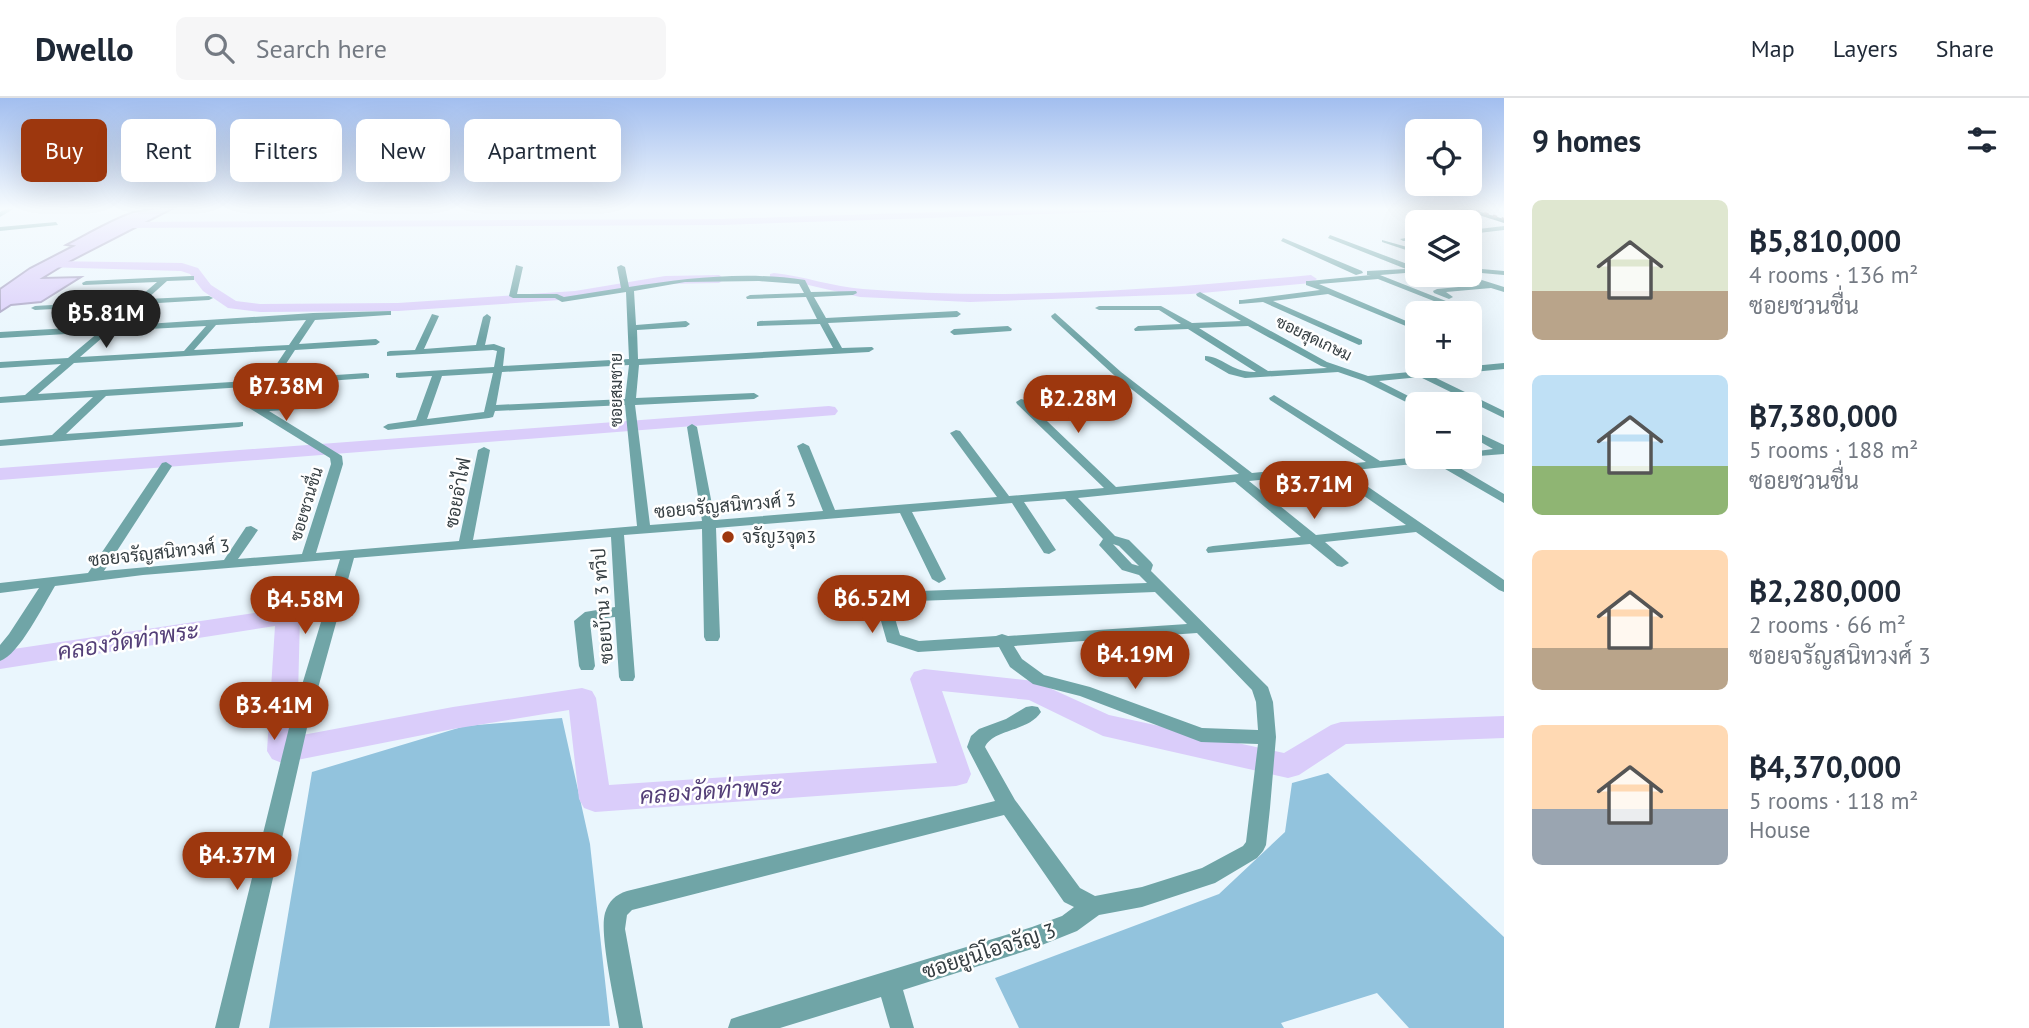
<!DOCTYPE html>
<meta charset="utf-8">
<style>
:root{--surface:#fff;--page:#f6f6f7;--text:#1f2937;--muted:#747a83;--line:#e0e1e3;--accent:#9d370e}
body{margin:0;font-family:"PT Sans",Sarabun,sans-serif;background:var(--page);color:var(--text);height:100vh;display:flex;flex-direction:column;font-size:26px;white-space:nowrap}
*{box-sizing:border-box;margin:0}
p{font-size:23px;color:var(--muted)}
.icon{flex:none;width:38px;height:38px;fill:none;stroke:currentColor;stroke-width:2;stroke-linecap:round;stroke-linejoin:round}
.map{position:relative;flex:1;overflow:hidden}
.details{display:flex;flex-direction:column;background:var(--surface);width:525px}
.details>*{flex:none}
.hud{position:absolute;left:21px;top:21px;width:665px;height:63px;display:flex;gap:14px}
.fabs{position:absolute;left:1405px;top:21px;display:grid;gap:14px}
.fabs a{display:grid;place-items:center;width:77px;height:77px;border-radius:10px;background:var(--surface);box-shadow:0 7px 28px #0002;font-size:35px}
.price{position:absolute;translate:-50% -60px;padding:0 16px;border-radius:24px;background:var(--accent);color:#fff;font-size:23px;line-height:46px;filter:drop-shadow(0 2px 4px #0008)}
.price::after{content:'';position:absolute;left:50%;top:42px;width:21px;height:16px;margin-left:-10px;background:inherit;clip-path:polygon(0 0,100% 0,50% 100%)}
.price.active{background:#222;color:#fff}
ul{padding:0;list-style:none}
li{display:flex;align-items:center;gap:21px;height:175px;padding:0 28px}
li span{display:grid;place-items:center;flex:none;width:196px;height:140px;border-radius:10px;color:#555}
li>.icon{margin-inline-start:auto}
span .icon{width:84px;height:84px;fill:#fffc;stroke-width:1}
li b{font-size:30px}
h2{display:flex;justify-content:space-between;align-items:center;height:84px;padding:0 28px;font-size:30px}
.tag{padding:0 24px;border-radius:10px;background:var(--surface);box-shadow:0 7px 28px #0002;font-size:24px;line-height:63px}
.tag.active{background:var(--accent);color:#fff}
header{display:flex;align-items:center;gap:42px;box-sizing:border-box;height:98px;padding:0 35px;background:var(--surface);border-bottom:2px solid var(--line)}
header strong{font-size:33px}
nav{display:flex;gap:38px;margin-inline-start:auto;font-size:24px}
.search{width:490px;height:63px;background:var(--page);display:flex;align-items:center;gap:18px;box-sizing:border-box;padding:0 24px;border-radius:10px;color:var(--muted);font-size:26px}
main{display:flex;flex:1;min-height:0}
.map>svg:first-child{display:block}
.forest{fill:#92c3dd}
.water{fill:#dacdfa;stroke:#a8a2c3;stroke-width:2}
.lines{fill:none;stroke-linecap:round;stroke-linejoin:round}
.canal{fill:#dacdfa;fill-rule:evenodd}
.street{fill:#70a5a7;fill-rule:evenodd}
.primary{fill:#1c5c5e;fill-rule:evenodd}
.rail{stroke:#576065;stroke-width:2.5;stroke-dasharray:4.5 4.5;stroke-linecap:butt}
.poi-dot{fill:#9d370e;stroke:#fff;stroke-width:2.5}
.labels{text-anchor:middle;stroke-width:5;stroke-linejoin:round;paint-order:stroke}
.far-street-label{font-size:16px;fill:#353e42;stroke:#fff}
.street-label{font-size:18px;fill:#353e42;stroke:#fff}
.poi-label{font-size:18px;fill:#353e42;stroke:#fff;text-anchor:start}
.near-street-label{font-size:21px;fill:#353e42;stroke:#fff}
.near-water-label{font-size:23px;font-style:italic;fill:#543f78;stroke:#fff}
</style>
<header>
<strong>Dwello</strong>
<div class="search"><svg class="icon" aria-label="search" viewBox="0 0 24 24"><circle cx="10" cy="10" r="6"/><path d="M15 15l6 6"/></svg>Search here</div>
<nav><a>Map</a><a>Layers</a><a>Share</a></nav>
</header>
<main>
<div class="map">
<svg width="1504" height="930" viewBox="0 0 1504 930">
<rect width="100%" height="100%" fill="#eaf6fd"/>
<!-- forest -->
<path class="forest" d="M562,620L590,746L610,928L269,930L312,674L465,628Z
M1328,675L1504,839V930H1409L1377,895L1281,925L1284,930H1019L995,880L1219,796L1285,734L1292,685Z"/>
<!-- water -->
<path class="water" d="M154,110H174L69,164L43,180L81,179L41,204L11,207L0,214V191L30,170L73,148L66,147C87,136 110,122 133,114C140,112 147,113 154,110Z"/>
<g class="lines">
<!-- canal -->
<path class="canal" d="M1056,110H1139L1134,113L721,127L128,130L123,127L128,124L721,121Z
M49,163L182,165L198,170L211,187L236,203L260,206L398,205L575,193L665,178L719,177L725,181L719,185L665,186L575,201L398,213L260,214L228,210L203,193L190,176L181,173L45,169V165Z
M774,175C804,178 833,189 863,191C1012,203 1163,191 1311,177L1317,181L1311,185L1191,196L970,204L860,199L804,186L770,182V176Z
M829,308L835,309L838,313L835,317L0,382V370Z
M288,510L297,512L300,518L297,638L453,609L582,590L592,593L596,600L609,687L937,665L910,581L914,574L924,571L1034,583L1109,617L1284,655L1331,627L1341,624L1504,618V640L1346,646L1299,677L1288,680L1103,638L1029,602L942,593L971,676L967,685L956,688L595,714L584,710L579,701L569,612L453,631L282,665L272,661L267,653L275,528L0,571V553Z"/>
<!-- street -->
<path class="street" d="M8,110H15L0,119V114Z
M56,124L58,127L0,133V129Z
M1504,128V132L1470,136V132Z
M1330,137L1418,170V174L1380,177L1456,207L1449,209L1378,181L1319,186L1418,228V233L1328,196L1273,203L1362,242V246L1359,247L1263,204L1239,206V202H1242L1320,192L1306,187V183H1309L1371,177H1367V173L1406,171L1328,140Z
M1418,138V142L1403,143L1400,141Z
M1283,140L1362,173L1363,175L1356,177L1281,143Z
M1382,142L1418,152V156L1382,144Z
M516,167L523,169L517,196H557L564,199L621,190L617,169L621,167L625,169L629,189C686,180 747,173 805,182L811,194L856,193L857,195L853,197L814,199L826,220L957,213L961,216L957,219L828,225L842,250L872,249L874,251L869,254L639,267L636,300L754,295L759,298L754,301L635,307L650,427L702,423L687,329L692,326L697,329L715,422L823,413L797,348L803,345L809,348L835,412L997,399L950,335L956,332L960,333L1009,398L1104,390L1017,306L1016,304L1021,301L1025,302L1116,389L1239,376L1115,278L1052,220L1051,218L1055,215L1121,274L1252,375L1366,364L1270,302L1269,300L1274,297L1380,363L1419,359H1458L1456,361L1448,363L1504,396V405L1433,364L1345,373L1504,482V494L1499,492L1416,434L1325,444L1349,465L1342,469L1337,468L1310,446L1208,455L1206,452L1208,449L1213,448L1301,439L1235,384L1078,400L1115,438L1129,442L1151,464L1153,467L1151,473L1268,589L1273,604L1276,639L1270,710L1266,747L1263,753L1257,760L1215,785L1142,809L1099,817L1077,833L1032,851L903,892L914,930H890L881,899L780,930H728L731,921L740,918L1032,829L1062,818L1074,809L1064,804L1004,717L632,812L627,817L625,831L643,930H619C615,905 599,836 605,815C609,803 615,797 627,793L995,703L967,649L971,638L979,631L1006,621L1026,609L1032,608L1038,609L1041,614C1028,634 993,631 985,649L1015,702L1080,790L1095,798L1142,789L1202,770L1243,748L1246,744L1258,646L1201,644L1080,598L1033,586L1010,569L999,549L918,554L887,544L875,502L877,499L891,494L1147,485L1139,477L1122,472L1099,447L1103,441L1065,401L1024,404L1056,452L1049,456L1044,455L1012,405L912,414L946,481L939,485L932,481L900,415L716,430L720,539L718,543H706L704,539L702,431L624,437L635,579L633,583H621L619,579L615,519L597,521L590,524L595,568L593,572H581L579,568L574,523L585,514L615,509L611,439L354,460L307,630L239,930H215L289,630L340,461L143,477L55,488C44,506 19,557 0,563V547L9,536L39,490L0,495V485L88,475L162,365L166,364L172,368L104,473L224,462L246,429L251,428L258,432L238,461L302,456L331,366L330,360L249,310L248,308L261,288L106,298L66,336L243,324V328L239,329L0,348V342L52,337L93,299L0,305V299L25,297L61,266L0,270V264L68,260L99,234L0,240V234L105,228L130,207L35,212L31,210L35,208L136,202L157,184L83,187L82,185L86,183L191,178H194V182L167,183L147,201L209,198L213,200L209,202L141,206L116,228L313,215L391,213V217H388L315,222L299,246L376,241L380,244L376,247L295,252L276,281L366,275L369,276V280L272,287L259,307L320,305V309L316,310L269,313L342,358L343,366L316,455L459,443L478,352L484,349L490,352L473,442L637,428L625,307L495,313L493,319L489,320L388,332L383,329L388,326L416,322L432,278L399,280L396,279V275L494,269L497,253L493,252L387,258V254L390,253L415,252L432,216L439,218L424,251L476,247L483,219L487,216L491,219L485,247L494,246L505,250L503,268L629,261L626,194L562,204L555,200H513L509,198ZM759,183L799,186L804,195L750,197L746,199L747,201L806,199L817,221L760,223L757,224V228L820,226L833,250L638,261L637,232L686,229L690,226L686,223L636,227L634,193L685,184ZM306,222L289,247L194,252L216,227ZM206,228L184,253L80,259L110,233ZM286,252L266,282L38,296L74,265ZM629,267L625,301L496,307L502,274ZM493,275L484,314L427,321L442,278ZM1331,375L1406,427L1316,437L1249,383ZM1113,446L1119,448L1139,468L1132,466ZM1155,494L1187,526L1008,538L1002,536L996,538L919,543L900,537L890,504ZM1197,535L1252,592L1256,604L1258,632L1202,630L1090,589L1044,577L1022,561L1014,548Z
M1470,170L1504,173V177L1470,174Z
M1455,177H1466L1504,189V194L1491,190L1446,194L1453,199L1449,201L1434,195L1433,193L1437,191L1480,187Z
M1200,194L1327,264L1368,278L1504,265V271L1432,278L1504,313V320L1420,279L1379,283L1422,305L1423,306H1418V310L1364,283L1338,274L1245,280L1229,276L1205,262V258C1222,258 1232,275 1256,274L1188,231L1135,233L1134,231L1138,228L1181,226L1159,212H1099L1095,210L1099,208H1161L1192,225L1241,223L1197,198L1196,196ZM1248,228L1321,268L1327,270L1268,273L1199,230Z
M1008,228L1012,231L1011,233L954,237L950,234L954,231Z
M1470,331L1504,347V356L1466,359H1470V354L1493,351L1470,338Z"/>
<!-- primary -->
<path class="primary" d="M1457,110H1468L1504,121V125Z"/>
<!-- rail -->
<path class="rail" d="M1467,110L1504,121"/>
</g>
<!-- sky -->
<linearGradient id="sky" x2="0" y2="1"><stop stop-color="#a2beef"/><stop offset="0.46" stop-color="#f6fbfe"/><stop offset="1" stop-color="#f6fbfe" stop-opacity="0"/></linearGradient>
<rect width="1504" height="240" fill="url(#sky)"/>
<!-- markers -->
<circle class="poi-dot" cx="728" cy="439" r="7"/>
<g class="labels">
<!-- far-street labels -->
<g class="far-street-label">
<text transform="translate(1314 240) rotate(26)" y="6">ซอยสุดเกษม</text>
<text transform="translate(616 292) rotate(-90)" y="6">ซอยสมชาย</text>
<text transform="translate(306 406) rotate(-73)" y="6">ซอยชวนชื่น</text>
</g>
<!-- street labels -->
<g class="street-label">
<text transform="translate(458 395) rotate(-79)" y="6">ซอยอำไฟ</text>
<text transform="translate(725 408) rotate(-5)" y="6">ซอยจรัญสนิทวงศ์ 3</text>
<text transform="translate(159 455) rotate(-6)" y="6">ซอยจรัญสนิทวงศ์ 3</text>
<text transform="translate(603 508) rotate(-94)" y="6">ซอยบ้าน 3 ทวีป</text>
</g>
<!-- poi labels -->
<g class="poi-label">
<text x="742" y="445">จรัญ3จุด3</text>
</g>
<!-- near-street labels -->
<g class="near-street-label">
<text transform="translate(989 853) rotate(-18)" y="7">ซอยยูนิโอจรัญ 3</text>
</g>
<!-- near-water labels -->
<g class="near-water-label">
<text transform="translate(128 543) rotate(-9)" y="8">คลองวัดท่าพระ</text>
<text transform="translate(711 693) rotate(-4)" y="8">คลองวัดท่าพระ</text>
</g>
</g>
</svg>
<div class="fabs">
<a><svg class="icon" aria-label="locate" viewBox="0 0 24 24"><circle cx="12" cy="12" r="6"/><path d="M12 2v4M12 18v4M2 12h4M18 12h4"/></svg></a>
<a><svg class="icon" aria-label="layers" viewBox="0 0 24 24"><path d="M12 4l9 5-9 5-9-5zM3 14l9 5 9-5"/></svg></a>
<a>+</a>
<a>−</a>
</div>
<b class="price active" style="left:106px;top:252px">฿5.81M</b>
<b class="price" style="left:286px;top:325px">฿7.38M</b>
<b class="price" style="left:1078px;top:337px">฿2.28M</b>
<b class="price" style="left:1314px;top:423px">฿3.71M</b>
<b class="price" style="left:872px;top:537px">฿6.52M</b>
<b class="price" style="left:305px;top:538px">฿4.58M</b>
<b class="price" style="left:1135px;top:593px">฿4.19M</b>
<b class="price" style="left:274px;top:644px">฿3.41M</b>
<b class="price" style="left:237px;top:794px">฿4.37M</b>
<div class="hud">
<a class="tag active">Buy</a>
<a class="tag">Rent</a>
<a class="tag">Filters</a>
<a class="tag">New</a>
<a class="tag">Apartment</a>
</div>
</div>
<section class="details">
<h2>9 homes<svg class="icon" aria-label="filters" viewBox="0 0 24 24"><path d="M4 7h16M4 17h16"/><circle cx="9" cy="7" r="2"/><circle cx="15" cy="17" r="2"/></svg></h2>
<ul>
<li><span style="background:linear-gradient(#dfe7d0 65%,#b9a48a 0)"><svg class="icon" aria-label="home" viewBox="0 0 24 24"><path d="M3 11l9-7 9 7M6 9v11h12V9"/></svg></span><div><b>฿5,810,000</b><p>4 rooms · 136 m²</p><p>ซอยชวนชื่น</p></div></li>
<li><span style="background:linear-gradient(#bfe0f5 65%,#8fb573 0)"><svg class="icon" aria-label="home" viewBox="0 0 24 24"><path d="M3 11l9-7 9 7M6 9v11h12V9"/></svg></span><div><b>฿7,380,000</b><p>5 rooms · 188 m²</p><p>ซอยชวนชื่น</p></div></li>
<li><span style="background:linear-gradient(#ffd9b3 70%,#b9a48a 0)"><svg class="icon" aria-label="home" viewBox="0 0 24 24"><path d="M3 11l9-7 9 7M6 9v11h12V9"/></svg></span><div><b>฿2,280,000</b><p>2 rooms · 66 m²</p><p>ซอยจรัญสนิทวงศ์ 3</p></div></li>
<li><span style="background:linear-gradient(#ffd9b3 60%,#9aa5b1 0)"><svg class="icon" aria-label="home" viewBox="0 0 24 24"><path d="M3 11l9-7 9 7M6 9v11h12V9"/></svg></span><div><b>฿4,370,000</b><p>5 rooms · 118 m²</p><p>House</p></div></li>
</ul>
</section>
</main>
